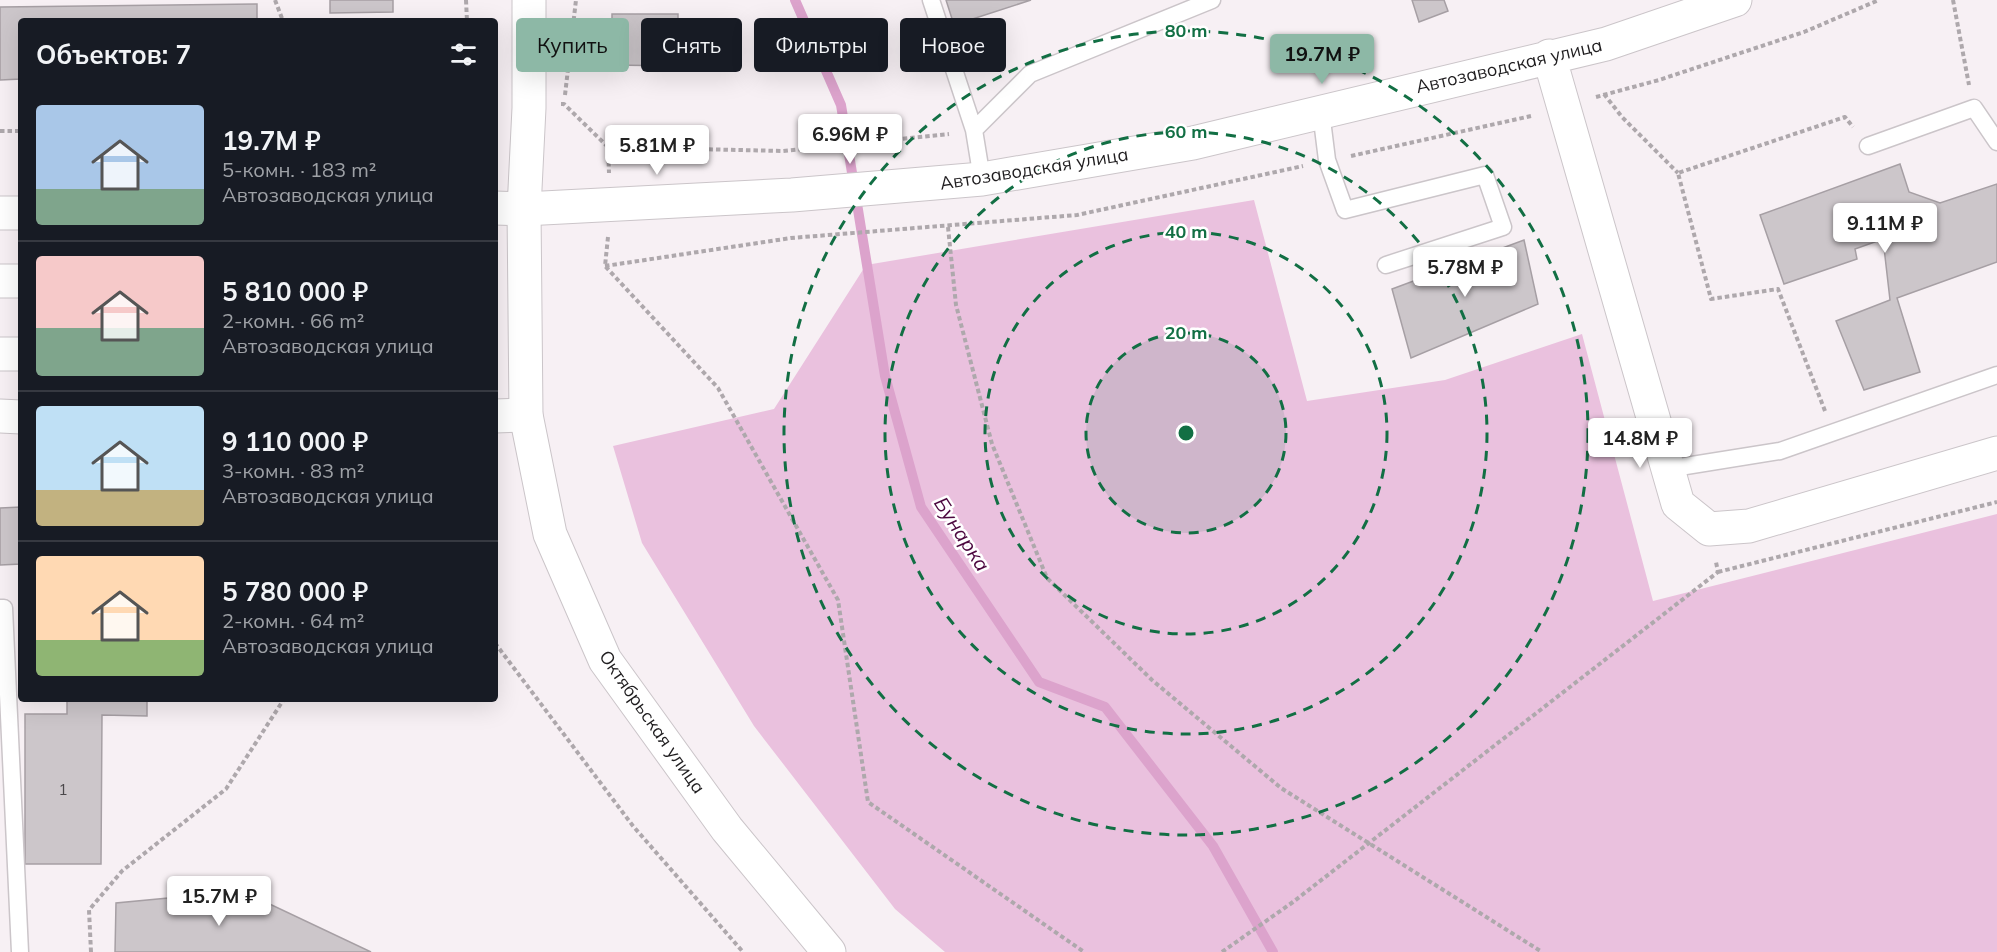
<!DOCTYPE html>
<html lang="ru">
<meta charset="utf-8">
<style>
:root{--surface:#171b24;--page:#20242c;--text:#f1f3f6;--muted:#9ea1a6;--line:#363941;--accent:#8db8a6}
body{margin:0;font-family:Mulish,sans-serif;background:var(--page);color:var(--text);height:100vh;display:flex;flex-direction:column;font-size:22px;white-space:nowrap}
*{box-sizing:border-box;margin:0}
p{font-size:20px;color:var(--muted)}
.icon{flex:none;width:33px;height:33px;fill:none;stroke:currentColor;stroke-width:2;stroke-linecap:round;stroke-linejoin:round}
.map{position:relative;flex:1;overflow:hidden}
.panel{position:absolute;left:18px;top:18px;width:480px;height:684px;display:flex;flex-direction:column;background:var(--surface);border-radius:6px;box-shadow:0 6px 24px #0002}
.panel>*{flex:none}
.top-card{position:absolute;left:516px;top:18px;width:570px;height:54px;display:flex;gap:12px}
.price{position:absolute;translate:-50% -51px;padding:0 14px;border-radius:6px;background:#fff;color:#222;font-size:20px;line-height:39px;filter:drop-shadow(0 2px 3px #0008)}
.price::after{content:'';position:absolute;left:50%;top:36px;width:18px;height:14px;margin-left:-9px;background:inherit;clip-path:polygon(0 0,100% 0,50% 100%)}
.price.on{background:var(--accent);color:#111}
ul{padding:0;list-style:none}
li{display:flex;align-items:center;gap:18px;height:150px;padding:0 18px}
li+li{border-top:2px solid var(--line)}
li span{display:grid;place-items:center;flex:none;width:168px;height:120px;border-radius:6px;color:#555}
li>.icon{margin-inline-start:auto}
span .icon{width:72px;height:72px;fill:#fffc;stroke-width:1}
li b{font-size:26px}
h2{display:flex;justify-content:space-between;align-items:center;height:72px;padding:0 18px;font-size:26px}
.tag{padding:0 21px;border-radius:6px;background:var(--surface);box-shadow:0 6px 24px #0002;font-size:21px;line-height:54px}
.tag.on{background:var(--accent);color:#111}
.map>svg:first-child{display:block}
.green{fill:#eac1de}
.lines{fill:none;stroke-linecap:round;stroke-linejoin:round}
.stream{stroke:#dca3cc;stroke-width:10}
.building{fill:#ccc6ca;stroke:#a69fa4;stroke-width:1.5}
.lane-casing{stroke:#cbc5c9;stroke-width:19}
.street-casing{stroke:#cbc5c9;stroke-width:35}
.secondary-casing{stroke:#cbc5c9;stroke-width:35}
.path{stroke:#aea8ac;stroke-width:4;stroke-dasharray:4.5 3;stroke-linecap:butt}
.lane{stroke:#fff;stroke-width:16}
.street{stroke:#fff;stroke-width:33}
.secondary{stroke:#fff;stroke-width:33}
.ring{fill:none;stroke:#126f44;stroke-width:3;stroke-dasharray:10 8}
.labels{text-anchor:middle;stroke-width:5;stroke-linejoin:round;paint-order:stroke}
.number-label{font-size:15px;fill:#4a474a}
.street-label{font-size:18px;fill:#1f1d1f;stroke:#fff}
.water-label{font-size:20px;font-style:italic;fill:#4c073f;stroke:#fff}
.centre{fill:#126f44;stroke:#fff;stroke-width:3}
.ring-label{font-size:18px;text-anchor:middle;font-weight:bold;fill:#126f44;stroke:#fff;stroke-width:5;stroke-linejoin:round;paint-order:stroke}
</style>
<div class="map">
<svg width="1997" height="952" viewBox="0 0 1997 952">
<rect width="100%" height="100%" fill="#f7f0f4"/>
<!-- green -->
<path class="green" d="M1254,200L1307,401L1445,380L1582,334L1653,601L1997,514V952H945L895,909L754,726L642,543L613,446L774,409L866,265Z"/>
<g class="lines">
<!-- stream -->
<path class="stream" d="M795,0L841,105L885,376L921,507L1039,682L1105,707L1213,846L1273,952"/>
</g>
<!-- building -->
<path class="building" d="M330,0H393V12L330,13Z
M946,0H1031L954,25Z
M1412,0H1444L1448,11L1419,22Z
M257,4V21H21V79L0,80V7Z
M612,14H678V66L612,65Z
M1900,164L1909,192L1940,203L1997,184V262L1897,298L1920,372L1864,390L1836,321L1890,300L1883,239L1855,249L1857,259L1784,284L1760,215Z
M1524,240L1538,304L1411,358L1392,289Z
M21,507V564L0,565V508Z
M67,699H147V716L102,715L101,864H25V714H67Z
M242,891L371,952H115L116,903Z"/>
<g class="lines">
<defs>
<path id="lane" d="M931,0L974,130L982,179
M1321,112L1327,160L1345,210L1485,175L1503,227L1386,265
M974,130L1030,74L1212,0
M1868,146L1974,108L1997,142
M1667,469L1780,451L1997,375
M0,608H4L20,952"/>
<path id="street" d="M1549,56L1678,504L1709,529L1749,526L1997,453
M524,209L792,195L982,179L1193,143L1606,44L1735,0
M0,281H21
M0,354H21
M0,416L21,417
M495,416L526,415"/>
<path id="secondary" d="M529,0V108L524,209L526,415L550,534L605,660L727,829L829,952
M495,208L524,209
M0,213H21"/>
</defs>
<!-- lane casing -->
<use href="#lane" class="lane-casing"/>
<!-- street casing -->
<use href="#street" class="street-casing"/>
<!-- secondary casing -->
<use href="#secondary" class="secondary-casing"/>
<!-- path -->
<path class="path" d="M275,0L283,21
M466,0L467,21
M1953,0L1969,85
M1604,94L1622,117L1678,173
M565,95L576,0
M1596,97L1659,80L1804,32L1879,0
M561,104H564L608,147L783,151L949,134
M0,131H21
M608,147L609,173
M1351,156L1531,116
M948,227L956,305L992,444L1047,578L1152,680L1281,788L1542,952
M608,237L605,266L718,388L838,600L868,802L1084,952
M605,266L791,238L1077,215L1303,166
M1825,411L1778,289L1711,299L1678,173L1845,117L1853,127
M1718,572L1997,502
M495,643L633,826L743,952
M91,952L89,910L122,871L226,789L284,699
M1222,952L1293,902L1718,572L1716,562"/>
<!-- lane -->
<use href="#lane" class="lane"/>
<!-- street -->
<use href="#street" class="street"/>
<!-- secondary -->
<use href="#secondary" class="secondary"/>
</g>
<!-- distance rings -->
<circle cx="1186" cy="433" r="100" fill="#126f44" fill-opacity=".12"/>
<g class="ring">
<circle cx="1186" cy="433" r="100"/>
<circle cx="1186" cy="433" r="201"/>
<circle cx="1186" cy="433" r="301"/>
<circle cx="1186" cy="433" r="402"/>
</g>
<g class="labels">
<!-- number labels -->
<g class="number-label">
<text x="63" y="795">1</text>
</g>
<!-- street labels -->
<g class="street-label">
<text transform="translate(1509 66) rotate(-13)" y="6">Автозаводская улица</text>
<text transform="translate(1034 169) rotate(-9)" y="6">Автозаводская улица</text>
<text transform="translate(652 722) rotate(55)" y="6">Октябрьская улица</text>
</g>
<!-- water labels -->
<g class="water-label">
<text transform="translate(962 534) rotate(57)" y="7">Бунарка</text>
</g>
</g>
<circle cx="1186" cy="433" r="9" class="centre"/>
<g class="ring-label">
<text x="1186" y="37">80 m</text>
<text x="1186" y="138">60 m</text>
<text x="1186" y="238">40 m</text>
<text x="1186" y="339">20 m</text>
</g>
</svg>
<b class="price on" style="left:1322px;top:85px">19.7M ₽</b>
<b class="price" style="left:850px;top:165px">6.96M ₽</b>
<b class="price" style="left:657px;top:176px">5.81M ₽</b>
<b class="price" style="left:1885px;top:254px">9.11M ₽</b>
<b class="price" style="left:1465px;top:298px">5.78M ₽</b>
<b class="price" style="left:1640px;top:469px">14.8M ₽</b>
<b class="price" style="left:219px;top:927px">15.7M ₽</b>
<div class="top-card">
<a class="tag on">Купить</a>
<a class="tag">Снять</a>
<a class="tag">Фильтры</a>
<a class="tag">Новое</a>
</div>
<section class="panel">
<h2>Объектов: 7<svg class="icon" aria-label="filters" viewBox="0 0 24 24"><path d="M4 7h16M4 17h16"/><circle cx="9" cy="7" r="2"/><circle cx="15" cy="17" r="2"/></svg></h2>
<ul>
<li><span style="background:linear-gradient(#a9c7e8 70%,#7fa58c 0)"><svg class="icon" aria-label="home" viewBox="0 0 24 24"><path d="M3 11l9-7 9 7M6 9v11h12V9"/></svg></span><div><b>19.7M ₽</b><p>5-комн. · 183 m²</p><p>Автозаводская улица</p></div></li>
<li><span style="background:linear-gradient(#f6c9c9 60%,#7fa58c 0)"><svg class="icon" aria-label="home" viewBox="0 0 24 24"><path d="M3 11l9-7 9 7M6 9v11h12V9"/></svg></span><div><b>5 810 000 ₽</b><p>2-комн. · 66 m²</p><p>Автозаводская улица</p></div></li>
<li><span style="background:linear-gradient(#bfe0f5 70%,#c2b280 0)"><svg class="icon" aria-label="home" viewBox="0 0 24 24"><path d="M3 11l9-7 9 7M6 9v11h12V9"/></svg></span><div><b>9 110 000 ₽</b><p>3-комн. · 83 m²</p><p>Автозаводская улица</p></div></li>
<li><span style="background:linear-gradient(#ffd9b3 70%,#8fb573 0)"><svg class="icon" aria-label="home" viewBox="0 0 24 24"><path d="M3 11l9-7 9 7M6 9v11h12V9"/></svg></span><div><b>5 780 000 ₽</b><p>2-комн. · 64 m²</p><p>Автозаводская улица</p></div></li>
</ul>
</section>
</div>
